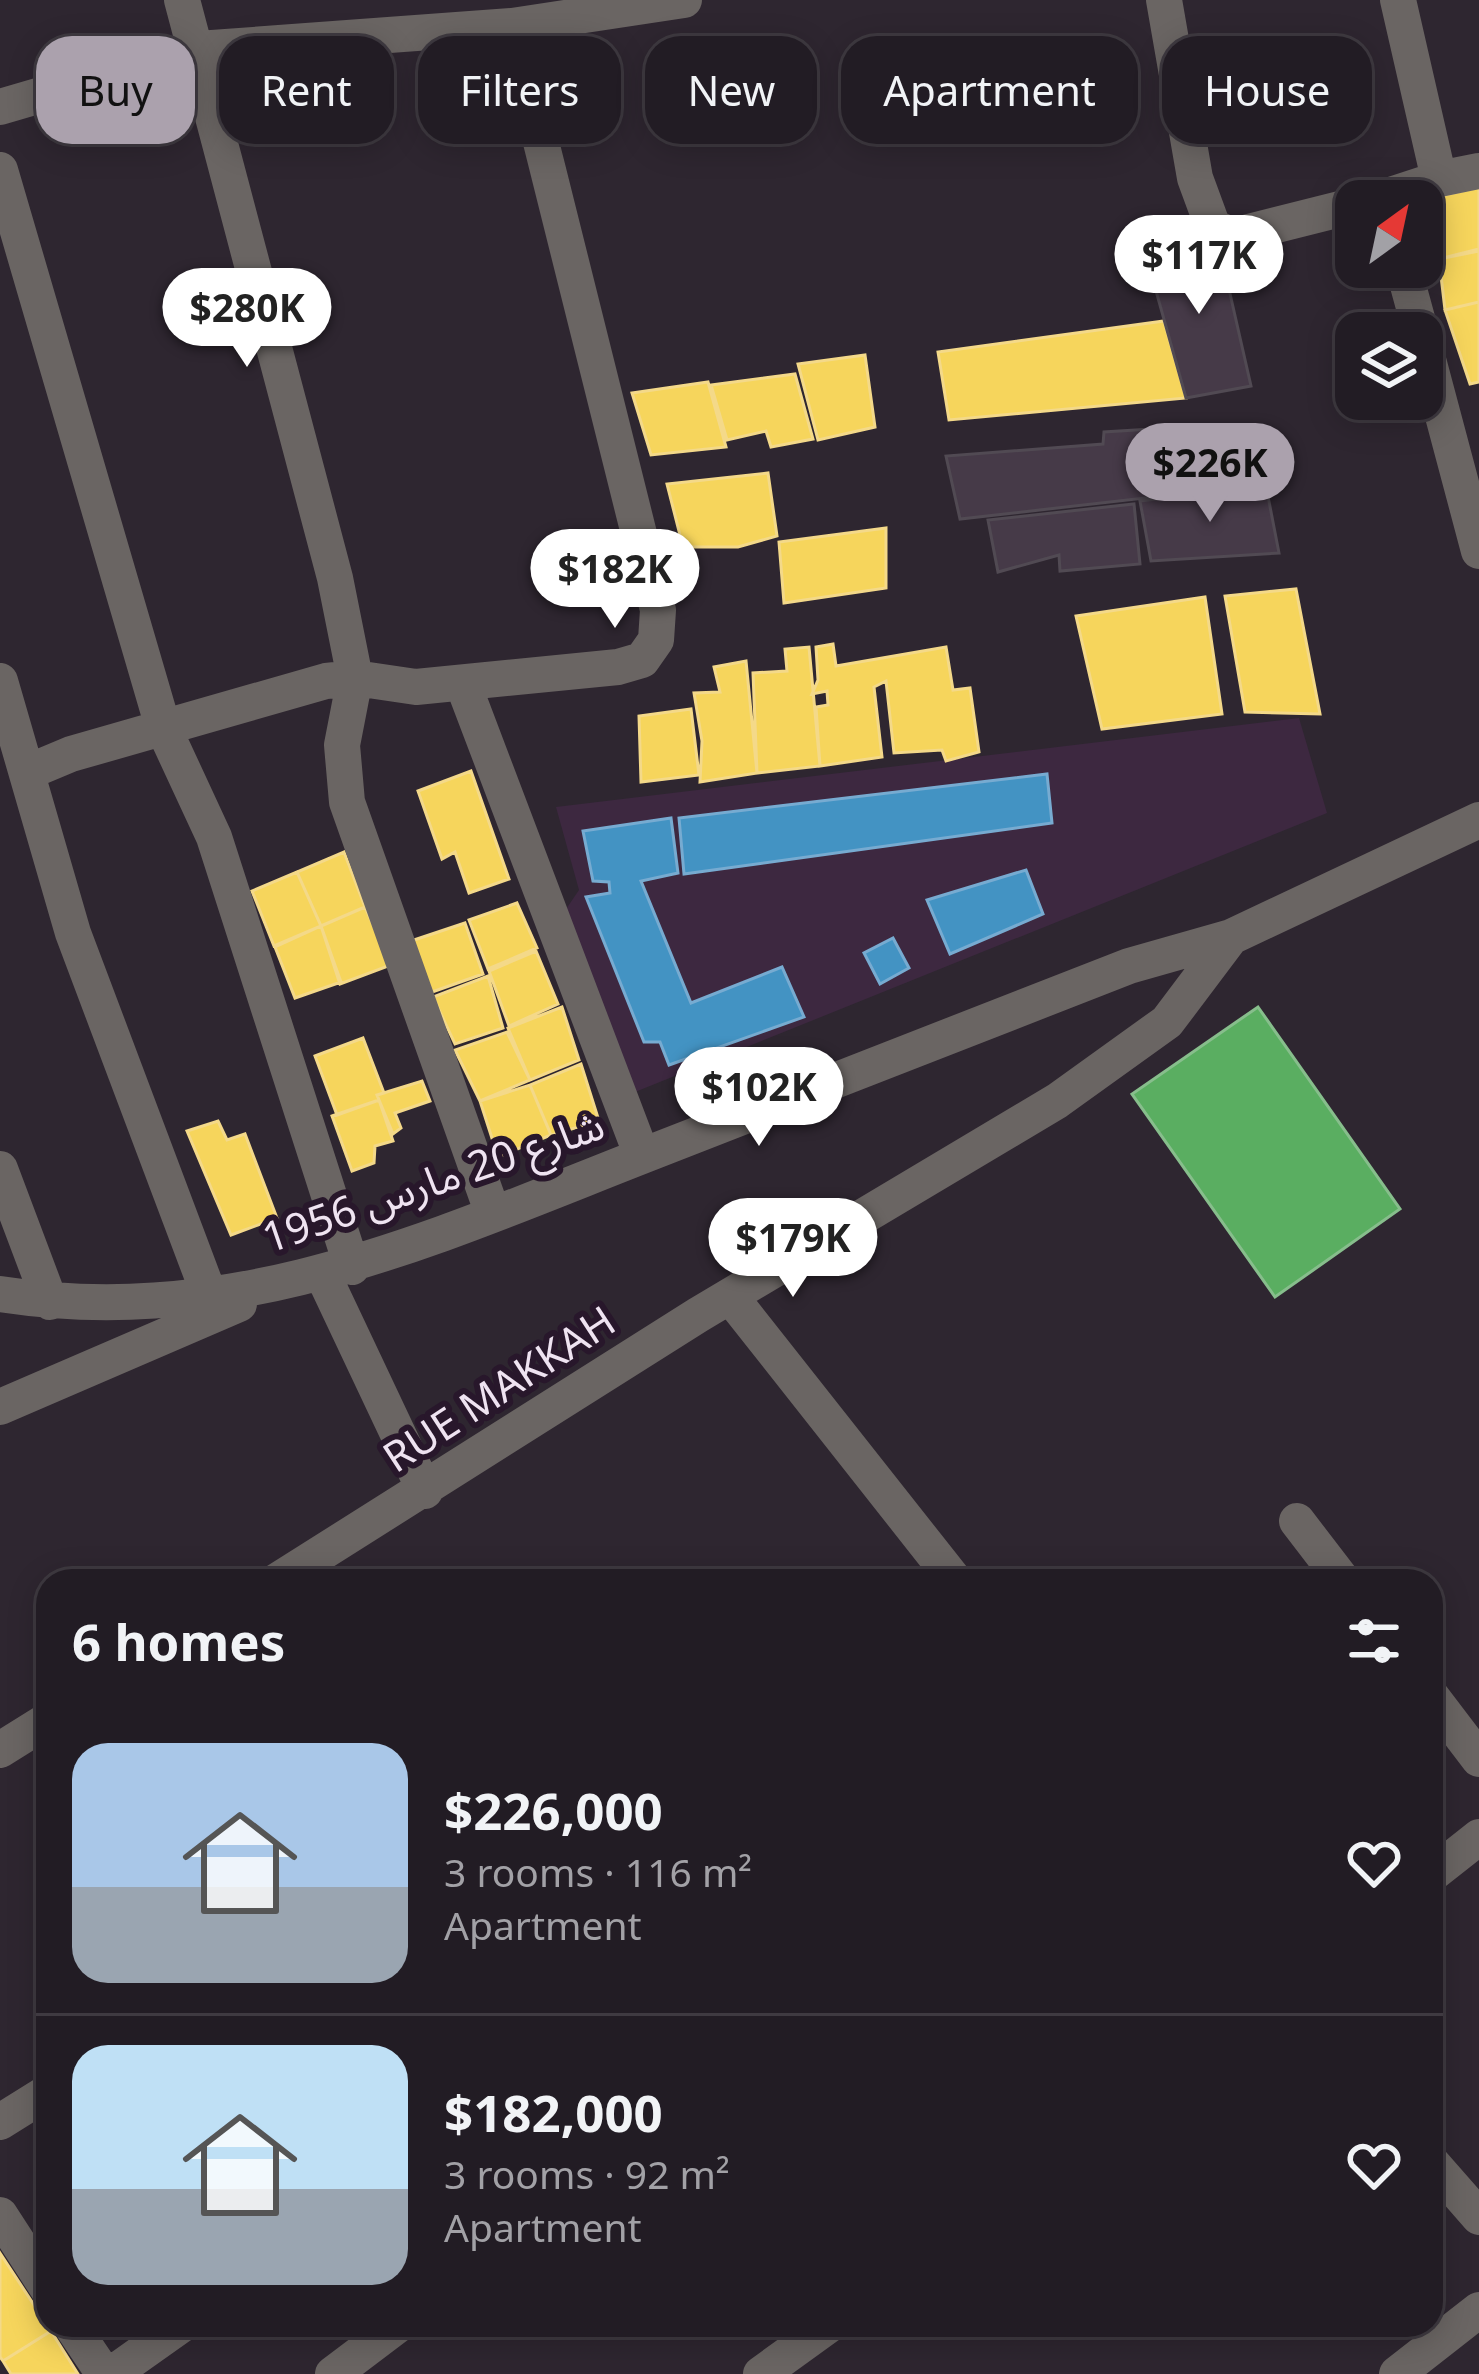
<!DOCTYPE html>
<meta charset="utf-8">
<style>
:root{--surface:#221c24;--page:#2e2931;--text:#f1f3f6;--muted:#a2a1a6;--line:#3f3a41;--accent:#aba1ad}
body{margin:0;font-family:"Noto Sans","Noto Sans Arabic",sans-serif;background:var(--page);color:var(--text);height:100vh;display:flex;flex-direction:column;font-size:45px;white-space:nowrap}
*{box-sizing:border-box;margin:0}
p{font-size:39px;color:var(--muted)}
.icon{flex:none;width:66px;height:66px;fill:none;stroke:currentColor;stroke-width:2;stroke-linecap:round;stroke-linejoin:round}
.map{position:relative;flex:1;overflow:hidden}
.details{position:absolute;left:36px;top:1569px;width:1407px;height:768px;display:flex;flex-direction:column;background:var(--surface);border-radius:36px;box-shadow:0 6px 30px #0003,0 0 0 3px var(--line)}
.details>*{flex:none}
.top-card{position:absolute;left:36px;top:36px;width:1407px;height:108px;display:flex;gap:24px}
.needle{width:78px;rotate:33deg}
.controls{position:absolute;left:1335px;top:180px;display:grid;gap:24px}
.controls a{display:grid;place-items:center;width:108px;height:108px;border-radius:24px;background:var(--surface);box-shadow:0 6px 30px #0003,0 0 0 3px var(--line);font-size:60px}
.price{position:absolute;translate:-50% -102px;padding:0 27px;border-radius:42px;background:#fff;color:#222;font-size:39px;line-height:78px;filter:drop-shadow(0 3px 6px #0008)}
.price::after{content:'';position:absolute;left:50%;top:72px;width:36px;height:27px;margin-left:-18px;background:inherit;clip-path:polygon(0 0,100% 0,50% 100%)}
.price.selected{background:var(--accent);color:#111}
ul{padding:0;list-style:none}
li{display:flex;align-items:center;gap:36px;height:300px;padding:0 36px}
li+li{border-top:3px solid var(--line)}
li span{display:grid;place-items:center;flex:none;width:336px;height:240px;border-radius:36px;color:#555}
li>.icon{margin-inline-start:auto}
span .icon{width:144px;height:144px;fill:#fffc;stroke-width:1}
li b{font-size:51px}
h2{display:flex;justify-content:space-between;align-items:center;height:144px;padding:0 36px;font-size:51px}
.pill{padding:0 42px;border-radius:36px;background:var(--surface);box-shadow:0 6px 30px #0003,0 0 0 3px var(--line);font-size:42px;line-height:108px}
.pill.selected{background:var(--accent);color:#111}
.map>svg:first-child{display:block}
.built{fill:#3d2840}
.homes{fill:#f6d55c;stroke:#f4d989;stroke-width:3}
.schools{fill:#4393c3;stroke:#77abd1;stroke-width:3}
.public{fill:#5aae61;stroke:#87be8c;stroke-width:3}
.building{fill:#463a48;stroke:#514a53;stroke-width:3}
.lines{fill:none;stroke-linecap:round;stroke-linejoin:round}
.street{stroke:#6a6563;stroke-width:36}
.labels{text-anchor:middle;stroke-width:12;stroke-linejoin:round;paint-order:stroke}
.street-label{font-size:42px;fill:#efe3f1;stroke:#28172b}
</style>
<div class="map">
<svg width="1479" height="2374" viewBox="0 0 1479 2374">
<rect width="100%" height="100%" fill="#2e2630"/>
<!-- built -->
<path class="built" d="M1299,718L1327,813L635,1092L560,918L579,890L556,807Z"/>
<!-- homes -->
<path class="homes" d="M1479,187V249L1439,259L1430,225L1441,196Z
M1479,251V302L1445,310L1439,259Z
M1479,302V382L1470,384L1445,310Z
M1164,321L1186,398L949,420L938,352Z
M865,355L875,427L818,440L798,364Z
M795,374L813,439L771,447L766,431L727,440L711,385Z
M708,382L726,447L651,455L632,393Z
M768,473L777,536L738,547H683L667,484Z
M886,528V588L784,603L779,542Z
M1296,589L1320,714L1245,712L1225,596Z
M1205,597L1222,714L1102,729L1076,616Z
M833,644L836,666L946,647L953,690L970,688L979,752L946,761L942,750L894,753L886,681L874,687L882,757L820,766L816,707L828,705L827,691L812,694L818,680L816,647Z
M809,647L820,766L757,773L753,673L787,671L785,649Z
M746,661L757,773L700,782L702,741L694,693L720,692L714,667Z
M691,709L699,775L641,782L639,716Z
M471,771L509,879L469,893L455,852L442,859L418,791Z
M344,852L365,907L321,926L297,872Z
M297,872L321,926L274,946L252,891Z
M517,903L537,948L488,969L469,920Z
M365,907L391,965L340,984L321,926Z
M465,923L483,974L432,992L411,941Z
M321,926L341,982L295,998L275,947Z
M536,951L558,1004L509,1026L489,971Z
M488,976L503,1028L455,1044L433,997Z
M562,1007L579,1060L530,1080L508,1028Z
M507,1032L530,1080L480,1101L455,1050Z
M363,1038L384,1093L377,1095L379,1100L337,1115L315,1056Z
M581,1064L599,1121L551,1135L530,1085Z
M422,1081L430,1101L395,1113L401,1128L393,1134L377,1095Z
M530,1085L551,1135L498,1157L480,1101Z
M379,1100L393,1141L375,1146L374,1163L352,1171L332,1116Z
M218,1121L227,1140L245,1134L277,1218L231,1235L187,1131Z
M0,2253L51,2331L3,2361L0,2357Z
M51,2331L78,2374H11L3,2361Z"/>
<!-- schools -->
<path class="schools" d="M1047,774L1052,823L684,874L679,818Z
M671,818L678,873L641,881L691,1003L782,967L804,1017L669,1065L660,1042H644L586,897L610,893L609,882L593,881L583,831Z
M1026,870L1043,914L950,954L927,900Z
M893,938L909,968L880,984L864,953Z"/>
<!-- public -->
<path class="public" d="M1258,1007L1400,1209L1275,1297L1132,1094Z"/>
<!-- building -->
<path class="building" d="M1218,241L1251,386L1186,398L1144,248Z
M1168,428L1200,432L1198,492L960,519L946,456L1103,444L1104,432Z
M1266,486L1279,553L1151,561L1140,501Z
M1134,504L1140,564L1060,571L1059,555L998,572L988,520Z"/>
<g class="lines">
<!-- street -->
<path class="street" d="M182,0L335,578L355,678L342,745L347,802L493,1214
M1164,0L1195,178L1213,227L1233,236L1356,205
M1398,0L1439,179L1479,171
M0,107L198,49L512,26L684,0
M0,170L163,727L214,837L352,1267
M1372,201L1439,179
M1403,267L1421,333
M1422,337L1479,551
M0,681L73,933L210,1297
M463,684L642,1156
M28,772L71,754L326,681L355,678L416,687L618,667L642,660L656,640L658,610L512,26
M0,1169L50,1302
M323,1275L425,1491
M0,1294C239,1331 439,1235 655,1151C814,1090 972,1028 1129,966L1231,937L1479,820
M730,1296L955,1581
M0,1407L239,1304
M1297,1521L1343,1581
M277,1581L698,1315L1057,1101L1167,1022L1231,937
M1431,1696L1479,1759
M0,1750L48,1720
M1431,1875L1479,1837
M0,2122L48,2092
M1431,2162L1479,2217
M0,2215L48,2289
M71,2325L104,2374
M112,2374L181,2325
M333,2374L398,2325
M761,2374L829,2325
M1397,2374L1479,2310"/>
</g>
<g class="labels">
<!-- street labels -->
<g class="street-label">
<text transform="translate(433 1181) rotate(-19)" y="15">شارع 20 مارس 1956</text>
<text transform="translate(499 1389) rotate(-33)" y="15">RUE MAKKAH</text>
</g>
</g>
</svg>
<div class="controls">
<a><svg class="needle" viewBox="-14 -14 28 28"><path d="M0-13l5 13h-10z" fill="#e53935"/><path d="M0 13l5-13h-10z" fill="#a2a1a6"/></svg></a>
<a><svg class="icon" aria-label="layers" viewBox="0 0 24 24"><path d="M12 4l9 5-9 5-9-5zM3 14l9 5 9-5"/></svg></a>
</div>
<b class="price" style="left:1199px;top:317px">$117K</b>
<b class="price" style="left:247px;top:370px">$280K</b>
<b class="price selected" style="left:1210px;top:525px">$226K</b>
<b class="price" style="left:615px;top:631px">$182K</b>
<b class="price" style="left:759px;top:1149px">$102K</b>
<b class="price" style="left:793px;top:1300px">$179K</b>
<div class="top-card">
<a class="pill selected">Buy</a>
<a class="pill">Rent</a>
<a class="pill">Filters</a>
<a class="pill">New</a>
<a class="pill">Apartment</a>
<a class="pill">House</a>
</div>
<section class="details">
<h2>6 homes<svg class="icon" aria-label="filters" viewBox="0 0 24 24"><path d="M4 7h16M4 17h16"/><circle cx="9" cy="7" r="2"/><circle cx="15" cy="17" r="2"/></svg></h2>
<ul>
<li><span style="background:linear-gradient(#a9c7e8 60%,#9aa5b1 0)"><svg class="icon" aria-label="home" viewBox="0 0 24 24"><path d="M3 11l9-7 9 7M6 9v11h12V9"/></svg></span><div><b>$226,000</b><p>3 rooms · 116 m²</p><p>Apartment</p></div><svg class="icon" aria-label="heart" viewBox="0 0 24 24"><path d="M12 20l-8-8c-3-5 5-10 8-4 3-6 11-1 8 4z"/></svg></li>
<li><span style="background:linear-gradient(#bfe0f5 60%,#9aa5b1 0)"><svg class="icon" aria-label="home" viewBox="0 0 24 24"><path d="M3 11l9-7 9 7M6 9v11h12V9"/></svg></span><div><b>$182,000</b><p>3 rooms · 92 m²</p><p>Apartment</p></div><svg class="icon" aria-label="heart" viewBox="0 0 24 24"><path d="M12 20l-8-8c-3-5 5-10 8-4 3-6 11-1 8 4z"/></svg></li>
</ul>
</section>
</div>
